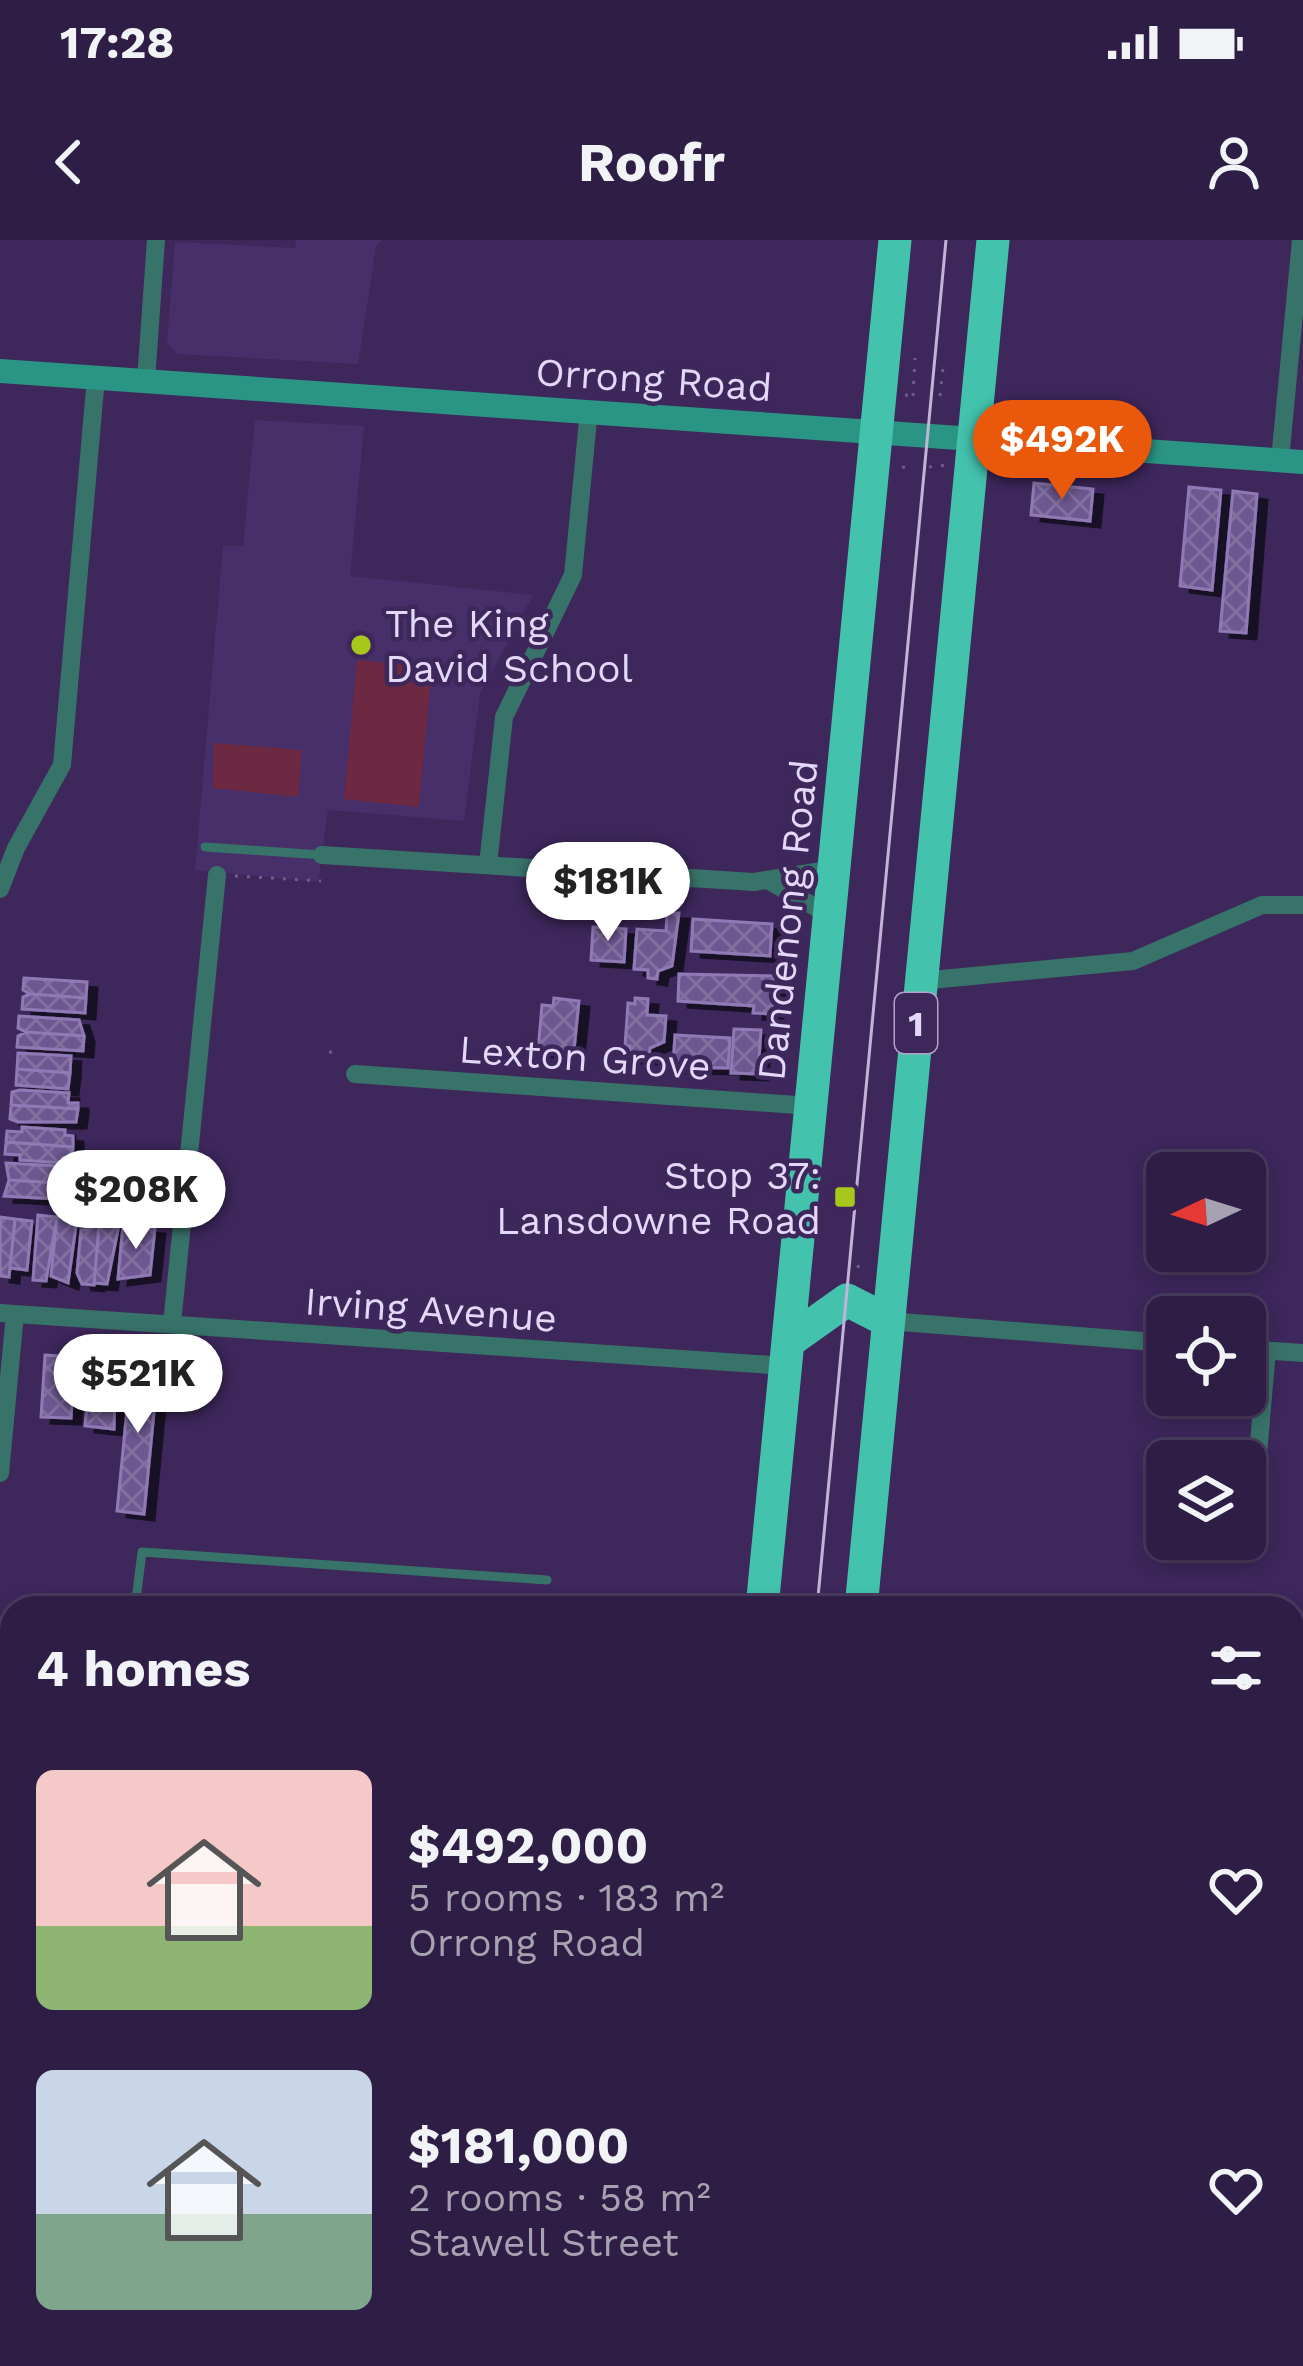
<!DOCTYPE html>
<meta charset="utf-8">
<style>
:root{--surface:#2e1d44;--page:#3a2a4f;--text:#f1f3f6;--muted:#a7a2b2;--line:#493b5d;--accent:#ea580c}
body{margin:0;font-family:"Work Sans",sans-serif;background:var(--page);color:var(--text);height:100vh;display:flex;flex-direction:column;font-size:45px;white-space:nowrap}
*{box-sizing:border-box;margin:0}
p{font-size:39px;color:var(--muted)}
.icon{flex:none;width:66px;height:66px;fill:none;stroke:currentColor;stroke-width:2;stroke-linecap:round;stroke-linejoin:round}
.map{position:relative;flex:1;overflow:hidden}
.panel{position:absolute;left:0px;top:1356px;width:1305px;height:771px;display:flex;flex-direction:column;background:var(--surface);border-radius:36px 36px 0 0;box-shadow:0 6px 18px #0003,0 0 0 3px var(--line)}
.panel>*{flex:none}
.needle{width:78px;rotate:266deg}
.controls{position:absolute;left:1146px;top:912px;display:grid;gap:24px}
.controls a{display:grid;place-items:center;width:120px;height:120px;border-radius:18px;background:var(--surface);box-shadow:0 6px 18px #0003,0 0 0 3px var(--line);font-size:60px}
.price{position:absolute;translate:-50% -102px;padding:0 27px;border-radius:42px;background:#fff;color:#222;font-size:39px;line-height:78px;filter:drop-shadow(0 3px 6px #0008)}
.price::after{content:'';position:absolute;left:50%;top:72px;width:36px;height:27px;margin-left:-18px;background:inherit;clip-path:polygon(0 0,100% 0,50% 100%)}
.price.on{background:var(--accent);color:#fff}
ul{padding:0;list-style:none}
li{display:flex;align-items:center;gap:36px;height:300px;padding:0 36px}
li span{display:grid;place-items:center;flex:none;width:336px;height:240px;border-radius:18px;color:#555}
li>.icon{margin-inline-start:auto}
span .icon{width:144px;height:144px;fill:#fffc;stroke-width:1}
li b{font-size:51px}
h2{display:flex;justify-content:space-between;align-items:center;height:144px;padding:0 36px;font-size:51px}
.status{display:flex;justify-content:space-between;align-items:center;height:84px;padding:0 60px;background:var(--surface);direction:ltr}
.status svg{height:33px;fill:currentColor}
header{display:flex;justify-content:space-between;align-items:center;height:156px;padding:0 36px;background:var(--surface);font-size:54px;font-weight:700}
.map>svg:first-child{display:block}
.built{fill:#472f6a}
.cemetery{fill:url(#cemetery-stones)}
.pitch{fill:#6c2941}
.building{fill:url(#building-cross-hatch);stroke:#907ab5;stroke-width:3;filter:url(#shadow)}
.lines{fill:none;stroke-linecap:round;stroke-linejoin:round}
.path{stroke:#6f5d8b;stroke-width:3;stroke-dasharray:3 9;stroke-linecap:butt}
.lane{stroke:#387369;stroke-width:9}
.street{stroke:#387369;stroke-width:18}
.secondary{stroke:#2b9585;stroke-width:24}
.highway{stroke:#43c2ae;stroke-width:33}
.tram{stroke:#c2b4d8;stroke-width:3}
.poi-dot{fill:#a8c71d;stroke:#3d275b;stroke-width:4.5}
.labels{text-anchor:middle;stroke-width:9;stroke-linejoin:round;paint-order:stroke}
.shield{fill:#3d275b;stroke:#b1a3c9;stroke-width:3}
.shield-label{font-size:36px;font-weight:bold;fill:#e3d8f8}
.street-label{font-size:39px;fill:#e3d8f8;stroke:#3d275b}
.poi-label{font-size:39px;fill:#e3d8f8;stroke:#3d275b;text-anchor:start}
</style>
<div class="status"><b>17:28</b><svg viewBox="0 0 49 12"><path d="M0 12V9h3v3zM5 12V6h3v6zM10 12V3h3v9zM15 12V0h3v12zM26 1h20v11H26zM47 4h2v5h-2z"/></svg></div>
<header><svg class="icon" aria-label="back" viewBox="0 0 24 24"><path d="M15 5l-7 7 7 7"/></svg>Roofr<svg class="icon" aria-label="person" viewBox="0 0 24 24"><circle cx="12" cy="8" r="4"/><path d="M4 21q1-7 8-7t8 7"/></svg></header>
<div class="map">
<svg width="1303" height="2126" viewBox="0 0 1303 2126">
<defs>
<pattern id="cemetery-stones" width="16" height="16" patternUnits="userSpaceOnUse" patternTransform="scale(3)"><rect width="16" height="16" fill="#6c2941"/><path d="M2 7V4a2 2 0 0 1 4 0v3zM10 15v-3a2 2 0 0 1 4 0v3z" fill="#81475d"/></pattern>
<pattern id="building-cross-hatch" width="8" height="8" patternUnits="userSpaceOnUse" patternTransform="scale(3)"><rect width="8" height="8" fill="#6e5991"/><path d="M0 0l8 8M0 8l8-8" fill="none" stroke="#8370a1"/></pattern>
<filter id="shadow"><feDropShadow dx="10" dy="6" stdDeviation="0" flood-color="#0009"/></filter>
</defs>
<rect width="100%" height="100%" fill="#3d275b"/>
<!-- built -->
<path class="built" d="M296,0H382L376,7L358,124L177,114L167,103L175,2L295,8Z
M255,180L364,186L350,336L533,355L480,454L464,581L328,570L318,642L195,630L223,306H243Z"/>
<!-- cemetery -->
<path class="cemetery" d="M1293,1901L1303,1902V2126H826L827,2115H1293Z"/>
<!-- pitch -->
<path class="pitch" d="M357,420L432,427L419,567L344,559Z
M214,503L302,510L298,557L213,548Z"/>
<!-- building -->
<path class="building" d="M1034,243L1093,249L1090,281L1031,275Z
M1189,247L1221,250L1212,350L1180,346Z
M1233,251L1257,254L1246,393L1220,391Z
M667,673H679L672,726L658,731L657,739L648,738V730L634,729L637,689L666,691Z
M693,679L772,684L770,716L691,711Z
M593,687L626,689L624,722L591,720Z
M679,734L775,736L773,774L753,773L754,766L678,761Z
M24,738L87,742L86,758L30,754L23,750Z
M30,754L86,758L85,773L22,769L23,757Z
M554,758L579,761L574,810L538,811L542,765L553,766Z
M635,758L648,759L647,775L666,776L664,802L650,808L649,818L629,817L630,806H625L628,763L635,764Z
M19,776L79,780L84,796L26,792L18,788Z
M734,789L761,790L758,834L731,833Z
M26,792L84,796L83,811L17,807L18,796Z
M675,795L730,798L728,828L673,827Z
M18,813L71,816L70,833L17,829Z
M17,829L70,833L68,849L16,845Z
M20,850L69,853L68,863H78V869L11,865L12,852Z
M11,865L78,869L76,882H18L10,879Z
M22,887L65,890V895L73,896V907L6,902L7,891L22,892Z
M6,902L73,907L72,918H63V923L20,920V915L5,914Z
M6,923L58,926L57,943L9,940Z
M9,940L57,943L56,959L4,956Z
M89,973L100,974L94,1045L82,1044L77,1033L81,990H87Z
M38,975L57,977L46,1041L33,1040Z
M0,977L15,979L9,1037L0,1036Z
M57,977L77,979L68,1043L51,1036Z
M100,977L120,980L107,1044L94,1043Z
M15,979L32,981L27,1030L10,1028Z
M123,985L155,988L150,1035L118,1039Z
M92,1114L116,1121L114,1189L85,1186Z
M45,1115L75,1117L71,1178L41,1177Z
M132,1119L159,1121L144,1274L117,1271Z
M0,1791L12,1792L7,1860L0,1859Z
M11,1908H12V1973L5,1946Z
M0,2063L12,2064L11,2126L0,2125Z
M21,2115H70L69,2126L20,2125Z
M73,2115H110V2126L72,2124Z
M128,2115H172L171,2126H128Z
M178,2115H217L216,2126L178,2123Z"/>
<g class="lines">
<!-- path -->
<path class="path" d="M905,155L917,156
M913,156L915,118
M940,156L943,128
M902,227L910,228
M929,227L945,225
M235,636L321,641
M329,812L338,813
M858,1028L859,1022"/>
<!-- lane -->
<path class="lane" d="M205,607L322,615
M867,1363L940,1368
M135,1368L142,1312L547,1340
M1293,1395L1303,1396
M1293,1987H1303
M902,2126L904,2115"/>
<!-- street -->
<path class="street" d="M146,140L156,0
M1280,220L1301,0
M322,615L754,642L834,629
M488,625L504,477L573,335L589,170
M771,642L829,675
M0,649L16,608L62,525L96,137
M920,741L1133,721L1262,665H1303
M355,834L811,866
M0,1073L786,1126
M888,1081L1167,1103
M172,1084L217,635
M1245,1109L1303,1113
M0,1233L15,1074
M1251,1295L1267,1110
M0,1496L12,1497
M1293,1535L1303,1536
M0,1754L12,1755
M0,2015L12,2016
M475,2115L546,2126"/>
<!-- secondary -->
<path class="secondary" d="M0,131L1303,222
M1293,1868H1303"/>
<!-- highway -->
<path class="highway" d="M788,1102L847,1060L888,1081
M762,1368L895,0
M861,1368L993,0
M691,2126L692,2115
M789,2126L790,2115"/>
<!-- tram -->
<path class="tram" d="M817,1368L946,0
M743,2126L744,2115"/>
</g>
<!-- markers -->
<g class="poi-dot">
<circle cx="361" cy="405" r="12"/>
<rect x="833" y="945" width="24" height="24" rx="6"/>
</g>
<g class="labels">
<!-- shield labels -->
<rect class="shield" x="895" y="753" width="42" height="60" rx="9"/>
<g class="shield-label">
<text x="916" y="796">1</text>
</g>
<!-- street labels -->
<g class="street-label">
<text transform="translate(654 139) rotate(4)" y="14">Orrong Road</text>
<text transform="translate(787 680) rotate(-84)" y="14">Dandenong Road</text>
<text transform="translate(585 817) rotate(4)" y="14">Lexton Grove</text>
<text transform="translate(431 1069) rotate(4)" y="14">Irving Avenue</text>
</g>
<!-- poi labels -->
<g class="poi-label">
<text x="385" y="397">The King<tspan x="385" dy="45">David School</tspan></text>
<text x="821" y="949" text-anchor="end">Stop 37:<tspan x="821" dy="45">Lansdowne Road</tspan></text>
</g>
</g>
</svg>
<div class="controls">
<a><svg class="needle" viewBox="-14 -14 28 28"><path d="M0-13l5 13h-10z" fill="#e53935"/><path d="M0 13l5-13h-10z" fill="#a7a2b2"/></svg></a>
<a><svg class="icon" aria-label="locate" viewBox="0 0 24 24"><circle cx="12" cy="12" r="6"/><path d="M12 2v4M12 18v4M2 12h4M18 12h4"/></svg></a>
<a><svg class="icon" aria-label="layers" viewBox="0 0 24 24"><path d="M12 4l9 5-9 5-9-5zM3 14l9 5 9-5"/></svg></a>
</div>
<b class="price on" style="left:1062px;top:262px">$492K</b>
<b class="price" style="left:608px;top:704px">$181K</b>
<b class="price" style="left:136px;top:1012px">$208K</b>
<b class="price" style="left:138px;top:1196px">$521K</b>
<section class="panel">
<h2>4 homes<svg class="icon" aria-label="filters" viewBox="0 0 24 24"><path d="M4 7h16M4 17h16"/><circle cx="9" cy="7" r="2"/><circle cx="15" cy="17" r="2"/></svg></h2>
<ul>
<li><span style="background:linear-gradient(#f6c9c9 65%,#8fb573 0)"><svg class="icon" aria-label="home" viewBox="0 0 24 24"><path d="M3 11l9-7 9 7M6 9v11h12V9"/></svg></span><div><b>$492,000</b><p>5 rooms · 183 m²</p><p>Orrong Road</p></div><svg class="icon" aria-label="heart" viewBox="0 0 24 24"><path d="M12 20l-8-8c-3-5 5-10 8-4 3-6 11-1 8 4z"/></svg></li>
<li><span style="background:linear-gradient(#c9d6e8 60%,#7fa58c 0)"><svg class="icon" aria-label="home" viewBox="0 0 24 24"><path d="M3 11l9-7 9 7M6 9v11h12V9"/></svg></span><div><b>$181,000</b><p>2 rooms · 58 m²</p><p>Stawell Street</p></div><svg class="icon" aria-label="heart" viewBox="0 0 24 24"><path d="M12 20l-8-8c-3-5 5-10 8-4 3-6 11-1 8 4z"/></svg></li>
</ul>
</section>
</div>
